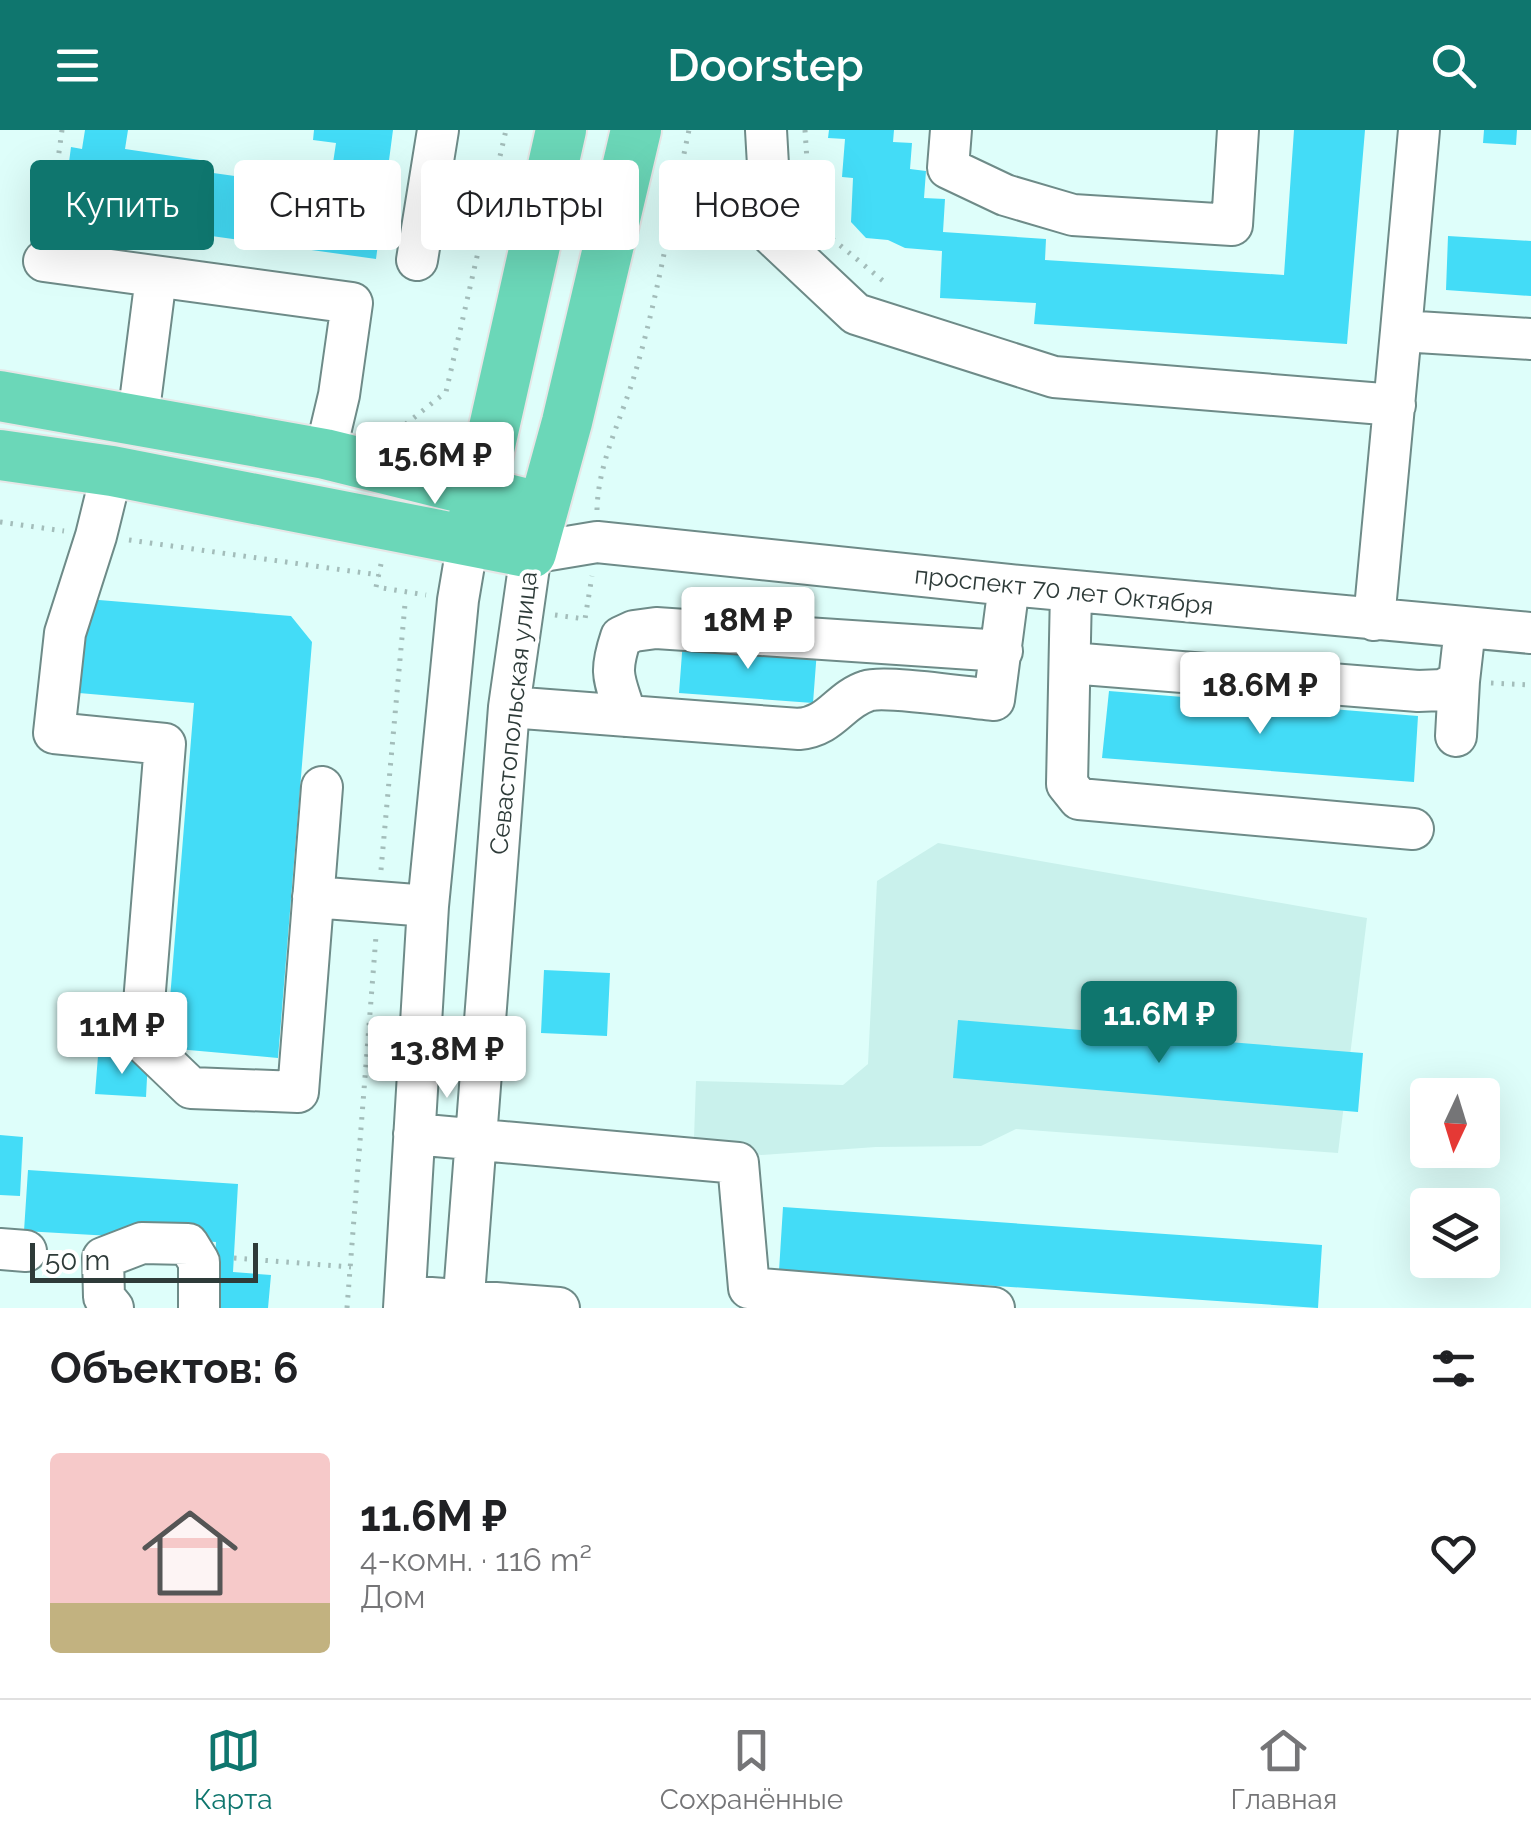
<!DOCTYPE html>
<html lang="ru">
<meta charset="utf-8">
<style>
:root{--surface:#fff;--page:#f6f6f6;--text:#202124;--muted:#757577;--line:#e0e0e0;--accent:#0f766e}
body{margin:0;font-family:Raleway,sans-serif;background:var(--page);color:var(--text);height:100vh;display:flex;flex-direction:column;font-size:38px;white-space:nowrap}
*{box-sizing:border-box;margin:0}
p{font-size:32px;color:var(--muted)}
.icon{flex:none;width:55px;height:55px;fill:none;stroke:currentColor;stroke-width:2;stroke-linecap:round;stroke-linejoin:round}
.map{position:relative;height:1178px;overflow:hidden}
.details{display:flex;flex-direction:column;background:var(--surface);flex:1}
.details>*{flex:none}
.guide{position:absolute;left:30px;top:30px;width:1000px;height:90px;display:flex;gap:20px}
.needle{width:65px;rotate:184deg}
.controls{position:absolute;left:1410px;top:948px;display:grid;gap:20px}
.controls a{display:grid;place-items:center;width:90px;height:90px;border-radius:10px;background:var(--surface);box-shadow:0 10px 40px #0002;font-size:50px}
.scale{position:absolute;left:30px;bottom:25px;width:228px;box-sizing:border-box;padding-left:10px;border:5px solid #2e3b39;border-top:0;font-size:28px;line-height:35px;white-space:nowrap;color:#2e3b39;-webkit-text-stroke:8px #fff;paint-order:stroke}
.price{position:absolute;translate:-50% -85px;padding:0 22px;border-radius:10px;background:#fff;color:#222;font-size:32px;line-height:65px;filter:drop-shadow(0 2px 5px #0008)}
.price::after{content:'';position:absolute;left:50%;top:60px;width:30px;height:22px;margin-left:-15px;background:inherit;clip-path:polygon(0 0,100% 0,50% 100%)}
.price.current{background:var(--accent);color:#fff}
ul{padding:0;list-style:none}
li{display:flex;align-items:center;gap:30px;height:250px;padding:0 50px}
li span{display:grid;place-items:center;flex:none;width:280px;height:200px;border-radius:10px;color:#555}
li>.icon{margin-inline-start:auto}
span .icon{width:120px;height:120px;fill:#fffc;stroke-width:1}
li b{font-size:42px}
h2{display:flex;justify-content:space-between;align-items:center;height:120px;padding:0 50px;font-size:42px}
.pill{padding:0 35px;border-radius:10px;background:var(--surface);box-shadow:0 10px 40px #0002;font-size:35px;line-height:90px}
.pill.current{background:var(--accent);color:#fff}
header{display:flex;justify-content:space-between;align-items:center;height:130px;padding:0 50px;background:var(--accent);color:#fff;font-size:45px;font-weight:600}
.menu{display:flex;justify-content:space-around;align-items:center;height:140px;border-top:2px solid var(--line);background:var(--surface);font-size:28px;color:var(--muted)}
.menu a{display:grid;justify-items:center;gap:5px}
.menu .current{color:var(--accent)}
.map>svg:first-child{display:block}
.built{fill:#c9f1ec}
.building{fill:#43dcf7}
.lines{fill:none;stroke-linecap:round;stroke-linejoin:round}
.minor-casing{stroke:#6e8b88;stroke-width:44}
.major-casing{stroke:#e6e7e7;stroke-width:54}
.path{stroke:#a3bdba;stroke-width:5;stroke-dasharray:2.5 8;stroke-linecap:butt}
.minor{stroke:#fff;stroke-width:40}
.major{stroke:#6bd7b8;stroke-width:50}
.labels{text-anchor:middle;stroke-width:8;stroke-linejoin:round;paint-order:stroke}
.street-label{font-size:25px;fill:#2e3b39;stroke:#fff}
</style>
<header><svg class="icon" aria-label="menu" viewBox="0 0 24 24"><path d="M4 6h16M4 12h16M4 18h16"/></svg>Doorstep<svg class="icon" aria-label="search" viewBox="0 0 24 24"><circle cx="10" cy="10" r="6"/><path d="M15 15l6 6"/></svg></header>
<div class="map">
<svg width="1531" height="1178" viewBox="0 0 1531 1178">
<rect width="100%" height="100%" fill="#defefa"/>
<!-- built -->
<path class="built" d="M938,713L1367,788L1338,1023L1016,999L981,1016L876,1017L761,1025L694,1008L696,951L843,955L868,934L877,751Z"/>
<!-- building -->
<path class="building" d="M85,0H128L125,19L200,30L199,41L256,49L257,43L330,53L336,13L313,10L314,0H393L376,129L62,85L71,17L82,19Z
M829,0H894L893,12L912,13L910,39L926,41L924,68L945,69L943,102L1046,109L1045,130L1284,145L1294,0H1365L1347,214L1034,194L1036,173L940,168L942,121L905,118L888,110L866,108L851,92L853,48L842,47L845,9L828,8Z
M1484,0H1517L1516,15L1483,13Z
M1448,106L1531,111V166L1446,160Z
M87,469L291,486L312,512L278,928L166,918L194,573L79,563Z
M683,510L817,520L813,573L679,563Z
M1109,561L1418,586L1414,652L1102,628Z
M544,840L610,843L607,906L541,903Z
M958,890L1363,923L1358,982L953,948Z
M98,926L148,929L146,967L95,964Z
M0,1005L23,1007L20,1066L0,1065Z
M28,1040L238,1054L233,1142L271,1145L268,1178H212L216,1112L24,1101Z
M783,1077L1322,1115L1318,1178L779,1141Z"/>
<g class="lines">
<defs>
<path id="minor" d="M766,0L772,105L856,184L1054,247L1395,275
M951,0L948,38L1005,65L1073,85L1232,95L1238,0
M417,130L438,0
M44,131L352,173L339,265L325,324
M1401,201L1419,0
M138,288L156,147
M112,341L96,406L65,503L54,603L165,614L141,910L191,958L298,962L322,657
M1071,461L1067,654L1079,669L1413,699
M1374,490L1401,201L1531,209
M1070,533L1418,561L1443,560L1459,551L1465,498
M509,577L799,599C832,596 839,570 867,561C884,555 970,568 994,570L1009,455
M626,586C615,549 608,546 621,507L634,501L656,498L1002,521
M1456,606L1459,551
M313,767L428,776
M414,1004L738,1033L749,1158L994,1178
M0,1119L26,1121
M405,1166L559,1178
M113,1178L104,1167L103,1128L142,1113L188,1114L199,1132V1178
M404,1178L428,776L458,470L468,411
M463,1178L509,577L531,423L597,412L1009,455L1531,503"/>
<path id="major" d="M0,266L325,324L543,378
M0,325L112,341L531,423L567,292L636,0
M473,391L561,0"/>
</defs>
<!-- minor casing -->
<use href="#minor" class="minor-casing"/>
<!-- major casing -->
<use href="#major" class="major-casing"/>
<!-- path -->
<path class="path" d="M805,0L811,91
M49,96L62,0
M824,102L888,155
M405,305L406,294L446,262L506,0
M597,380C598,331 623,286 636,240C659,162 672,79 689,0
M0,392L64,401
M129,410L379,445
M381,434L376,457L426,465
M555,485L585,489L592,446
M1491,553L1531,555
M381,740L405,474
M234,1128L351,1137
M347,1178L376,806"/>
<!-- minor -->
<use href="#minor" class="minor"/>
<!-- major -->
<use href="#major" class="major"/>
</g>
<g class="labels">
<!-- street labels -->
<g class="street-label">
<text transform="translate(1064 460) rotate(6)" y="9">проспект 70 лет Октября</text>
<text transform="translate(513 583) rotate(-84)" y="9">Севастопольская улица</text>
</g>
</g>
</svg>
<div class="controls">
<a><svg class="needle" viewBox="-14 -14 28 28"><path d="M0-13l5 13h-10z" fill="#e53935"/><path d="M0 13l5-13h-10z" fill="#757577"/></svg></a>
<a><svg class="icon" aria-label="layers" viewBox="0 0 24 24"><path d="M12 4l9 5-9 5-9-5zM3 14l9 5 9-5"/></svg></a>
</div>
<div class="scale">50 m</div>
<b class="price" style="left:435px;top:377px">15.6M ₽</b>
<b class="price" style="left:748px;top:542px">18M ₽</b>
<b class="price" style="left:1260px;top:607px">18.6M ₽</b>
<b class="price current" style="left:1159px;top:936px">11.6M ₽</b>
<b class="price" style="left:122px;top:947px">11M ₽</b>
<b class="price" style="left:447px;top:971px">13.8M ₽</b>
<div class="guide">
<a class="pill current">Купить</a>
<a class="pill">Снять</a>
<a class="pill">Фильтры</a>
<a class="pill">Новое</a>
</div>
</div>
<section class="details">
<h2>Объектов: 6<svg class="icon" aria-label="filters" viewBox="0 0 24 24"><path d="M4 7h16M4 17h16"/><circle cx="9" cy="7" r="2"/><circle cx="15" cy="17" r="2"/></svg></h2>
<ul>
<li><span style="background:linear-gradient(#f6c9c9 75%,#c2b280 0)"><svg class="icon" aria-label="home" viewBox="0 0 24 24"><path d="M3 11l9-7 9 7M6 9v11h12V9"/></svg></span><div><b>11.6M ₽</b><p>4-комн. · 116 m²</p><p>Дом</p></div><svg class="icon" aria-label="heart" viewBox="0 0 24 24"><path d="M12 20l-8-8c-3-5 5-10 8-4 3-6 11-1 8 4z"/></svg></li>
</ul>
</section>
<nav class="menu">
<a class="current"><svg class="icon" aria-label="map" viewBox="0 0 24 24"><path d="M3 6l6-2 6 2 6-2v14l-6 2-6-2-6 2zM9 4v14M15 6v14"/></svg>Карта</a>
<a><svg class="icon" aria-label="saved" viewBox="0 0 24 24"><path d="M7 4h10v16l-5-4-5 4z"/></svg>Сохранённые</a>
<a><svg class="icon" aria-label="home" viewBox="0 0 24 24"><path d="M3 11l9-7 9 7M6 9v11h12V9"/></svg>Главная</a>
</nav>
